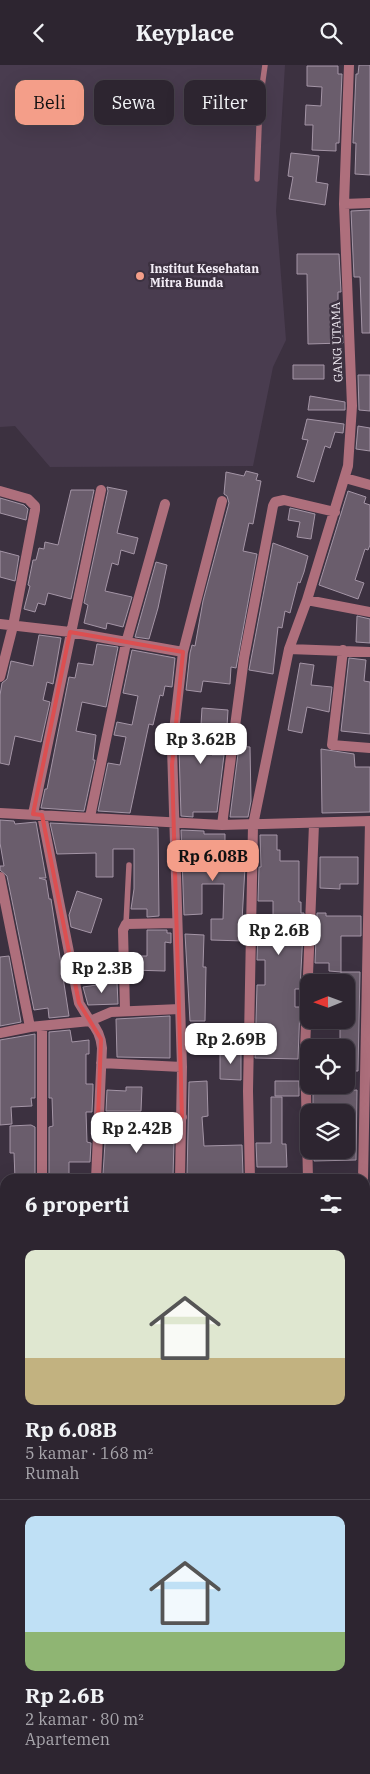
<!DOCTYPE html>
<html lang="id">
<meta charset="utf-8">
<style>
:root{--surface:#2d2530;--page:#39313c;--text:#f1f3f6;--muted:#a7a5ab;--line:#48424c;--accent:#f49e89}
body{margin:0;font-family:"IBM Plex Serif",serif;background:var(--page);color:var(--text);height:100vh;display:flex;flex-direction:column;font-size:19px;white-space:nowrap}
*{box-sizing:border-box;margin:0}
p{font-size:16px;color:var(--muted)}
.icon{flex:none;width:28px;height:28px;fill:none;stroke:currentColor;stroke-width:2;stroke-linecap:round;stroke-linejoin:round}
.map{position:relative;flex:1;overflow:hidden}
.sheet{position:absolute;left:0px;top:1109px;width:370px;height:601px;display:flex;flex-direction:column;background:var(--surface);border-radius:15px 15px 0 0;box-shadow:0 5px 20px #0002,0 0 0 1px var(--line)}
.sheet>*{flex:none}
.hud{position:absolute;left:15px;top:15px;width:340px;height:45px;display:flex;gap:10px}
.needle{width:32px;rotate:269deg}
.tools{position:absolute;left:300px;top:909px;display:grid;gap:10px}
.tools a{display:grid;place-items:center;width:55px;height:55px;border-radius:10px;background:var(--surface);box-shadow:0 5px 20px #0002,0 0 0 1px var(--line);font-size:25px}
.price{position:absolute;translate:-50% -42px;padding:0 11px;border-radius:10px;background:#fff;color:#222;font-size:16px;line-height:32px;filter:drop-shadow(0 1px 2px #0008)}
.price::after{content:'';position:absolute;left:50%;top:30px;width:15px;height:11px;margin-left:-8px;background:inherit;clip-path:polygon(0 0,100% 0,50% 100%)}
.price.on{background:var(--accent);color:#111}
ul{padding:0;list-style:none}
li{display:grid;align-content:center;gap:10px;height:265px;padding:0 25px}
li+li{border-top:1px solid var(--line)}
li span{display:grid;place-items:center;height:155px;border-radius:10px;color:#555}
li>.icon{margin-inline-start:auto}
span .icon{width:90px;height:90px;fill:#fffc;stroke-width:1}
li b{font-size:21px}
h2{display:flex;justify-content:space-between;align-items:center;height:60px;padding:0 25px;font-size:21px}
.tag{padding:0 18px;border-radius:10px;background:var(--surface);box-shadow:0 5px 20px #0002,0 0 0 1px var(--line);font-size:18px;line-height:45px}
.tag.on{background:var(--accent);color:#111}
header{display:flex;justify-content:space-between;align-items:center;height:65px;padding:0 25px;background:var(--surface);font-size:22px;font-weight:800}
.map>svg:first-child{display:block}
.built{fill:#493c4f}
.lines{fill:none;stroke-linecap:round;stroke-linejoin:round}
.canal{stroke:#102126;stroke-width:12}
.building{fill:#6a5d6c;stroke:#a495a6}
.service{stroke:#ae6f7c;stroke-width:5.5}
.minor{stroke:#ae6f7c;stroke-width:10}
.tertiary{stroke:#ae6f7c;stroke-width:10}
.marked{fill:none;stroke:#dc4f51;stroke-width:4;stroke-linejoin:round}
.poi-dot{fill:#f49e89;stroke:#3c3140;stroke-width:2}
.labels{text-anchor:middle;stroke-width:5;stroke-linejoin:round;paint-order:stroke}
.poi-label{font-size:12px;font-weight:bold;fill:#f2ecf5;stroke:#3c3140;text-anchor:start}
.street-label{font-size:12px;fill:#f2ecf5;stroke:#3c3140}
</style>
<header><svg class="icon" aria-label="back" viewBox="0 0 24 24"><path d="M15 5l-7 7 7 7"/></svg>Keyplace<svg class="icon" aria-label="search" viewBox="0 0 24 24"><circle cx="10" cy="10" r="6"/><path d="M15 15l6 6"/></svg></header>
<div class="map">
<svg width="370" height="1709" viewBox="0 0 370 1709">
<rect width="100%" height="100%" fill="#3c3140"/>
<!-- built -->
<path class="built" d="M0,0H285L276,146L286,275L273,302L253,401L50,402L15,361L0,362Z"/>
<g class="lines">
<!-- canal -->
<path class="canal" d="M0,1348L5,1346"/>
</g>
<!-- building -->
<path class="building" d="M359,0H370V110L355,109L356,78H353L356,9H358Z
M307,1H338V9H342L339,78H336V86L312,85L313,60H305L306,40L321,41L322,22L307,21Z
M291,88L319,91L316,117L328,119L325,140L289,134L293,112L288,111Z
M370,145V268H362L360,212H354L351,146Z
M297,189H339L341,227H338V258H342L343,278L308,279L307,209H297Z
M293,300H324V314H293Z
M358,310H370V346L359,345Z
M310,331L345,337V345H308Z
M307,354L344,359L343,368L335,367L330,383L325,381L314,417L297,412L308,375L302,374Z
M358,361L370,363V386L356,384Z
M246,406L258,409L256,415L261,416L253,459L249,458L243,486L257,489L236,603L231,602L230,619L203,616L201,627L186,625L190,588L192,580L195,581L203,536L229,438L227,431L224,429L226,407L244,411Z
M107,422L127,426L117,468L138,473L134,489L121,485L118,500L112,498L105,526L132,532L123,562L107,558L106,564L84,558L88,540L84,538L108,426Z
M71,425H94L71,534L48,528L45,540L38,538L35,547L24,544L30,521L28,520L33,495H36L39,483L44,484L45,477L58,480Z
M348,426L366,432L364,438L370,440V480L368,485L365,484L355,515L364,518L358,534L319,520Z
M0,433L24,440L28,444L26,455L0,448Z
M290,443L315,449L311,474L297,472L300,457L288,455Z
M273,478L308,491L304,507L300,518L298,517L290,548L285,546L282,563L278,562L273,609L249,605Z
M0,486L19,491L15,516L0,512Z
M156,497L167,500L158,543L149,574L135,572Z
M357,551L370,554V578L356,577Z
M39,570L61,573L53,619L47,617L43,635L50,637L41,677L15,671L9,700L0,698V630L2,618L7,614L11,596L33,601Z
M97,579L118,582L106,642L82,637L76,666L96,670L93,695H95L84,746L41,743L45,724H47L69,612L75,613L78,598L93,600Z
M132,585L175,593L172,622L165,621L163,631L160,630L153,660L149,659L130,748L98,746L108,698L120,700L126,672L114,670L117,657L132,660L138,631L123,628Z
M349,593L366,595L364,616L370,617V669L341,666Z
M300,598L314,600L311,620L332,622L329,647L307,642L302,668L288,665Z
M202,643L228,645L227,662L214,661L212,690H224L217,747H193V752L181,751L179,683L181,667L189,670L190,659L201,660Z
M239,681L250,682L251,736L248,752H230Z
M321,684L354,689L355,702H370V747L322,748Z
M0,755L14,756L15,759L36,757L46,813H39L46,815L49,834H51L69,951L49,953L48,943L34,945L7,811L0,805V801H4L0,778Z
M50,758L158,763L159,851L147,852V844H131L134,824V784H113V812H96V788L57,789Z
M181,765L204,766V769H225V802H245L242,856H244V876L211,875V854H223L224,819H202V849L184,850Z
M260,770H277V785H280V796H299V837H301V848H304L300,924H295V942H300L298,994L255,993L257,920H265V895H257L258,864L273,865V836H258L259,802H261Z
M320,792H358V819H340V824L320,823Z
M77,826L102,834L91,868L71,862L69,850Z
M317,848H326V851H361V871H341V907L329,906V898H315Z
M147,865H167V868H171V878L165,877V906L131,905V891H147Z
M185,869L204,870L203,902H206L205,956H190Z
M9,891L21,957L0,961V892Z
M341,907H360L358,1006H346V976H340V955H346V918H341Z
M117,917L118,939L88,940L83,922Z
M170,951V993L117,992L116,954Z
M70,965L72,977L89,975V989H86V1019H93V1025L92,1047H86L87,1077L91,1078L90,1097H69V1114H49V1062L53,1061L52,1033H49V967Z
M35,969V1033H31L32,1041L11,1042L12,1059L0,1060V975Z
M220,986H241V1015L220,1014Z
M207,1016L208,1051L202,1052L204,1081L242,1080L243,1110L187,1112L189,1017Z
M275,1016H299V1031H275Z
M126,1022H142L141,1046H106L107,1025L126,1026Z
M357,1025L356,1095L314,1096V1085H346V1048H313V1027Z
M271,1032H282V1079H286L287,1102H257L256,1078H271Z
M141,1059V1067H153V1076H174L173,1112L120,1114V1110L103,1109L105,1078H108V1060Z
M31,1060L35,1062V1114H15L14,1088H10V1061Z"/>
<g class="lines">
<!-- service -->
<path class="service" d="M257,114L260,36L265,0
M126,859L129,800
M365,1149H370
M365,1229H370
M365,1300H370
M365,1388L370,1387
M365,1444H370
M0,1448H5"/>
<!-- minor -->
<path class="minor" d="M344,139L370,138
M345,413L370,420
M0,426L28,434L35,441V445L13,561L0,612
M307,535L370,547
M0,559L70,567L183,587
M289,584L370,587
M343,585L332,680L370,683
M0,748L222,760L370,756
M33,749L101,425
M42,750L79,938L90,956L111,947L180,944
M90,752L126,578L165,439
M222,760L244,593L273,441L275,437L284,435L335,447
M0,812L30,962
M125,945L123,865L126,859L176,858
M42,961V1114
M0,968L30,962L90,956C98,964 101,972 102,983L96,1114
M101,998L182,1002
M98,1053L182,1052
M180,1114L182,1002L172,683L183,587L222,436
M250,1114L248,1026L253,760L289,584L307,535L348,401L352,341L344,139L349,0
M308,1114L305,985L314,759
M363,1114L370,756
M0,1340H5
M0,1423H5
M0,1523H5
M0,1579H5
M0,1613H5
M0,1670H5
M129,1705V1709
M317,1705V1709"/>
<!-- tertiary -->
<path class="tertiary" d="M365,1123L370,1124
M0,1127H5
M365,1420H370"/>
</g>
<!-- marked area -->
<path class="marked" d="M70,567L183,587L172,700L182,1052L98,1053L101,974L79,938L42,750L33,749Z"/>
<!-- markers -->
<circle class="poi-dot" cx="140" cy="211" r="5"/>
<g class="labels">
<!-- poi labels -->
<g class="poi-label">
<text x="150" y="208">Institut Kesehatan<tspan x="150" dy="14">Mitra Bunda</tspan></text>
</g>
<!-- street labels -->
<g class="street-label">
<text transform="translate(337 277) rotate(-92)" y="4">GANG UTAMA</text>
</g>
</g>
</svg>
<div class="tools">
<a><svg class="needle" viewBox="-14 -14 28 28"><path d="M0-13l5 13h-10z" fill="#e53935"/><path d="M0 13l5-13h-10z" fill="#a7a5ab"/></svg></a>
<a><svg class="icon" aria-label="locate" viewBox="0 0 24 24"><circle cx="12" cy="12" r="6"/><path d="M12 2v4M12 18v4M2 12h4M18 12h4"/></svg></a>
<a><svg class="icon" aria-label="layers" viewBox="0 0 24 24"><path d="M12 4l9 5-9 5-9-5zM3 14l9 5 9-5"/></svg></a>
</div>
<b class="price" style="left:201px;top:700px">Rp 3.62B</b>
<b class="price on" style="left:213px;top:817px">Rp 6.08B</b>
<b class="price" style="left:279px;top:891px">Rp 2.6B</b>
<b class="price" style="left:102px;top:929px">Rp 2.3B</b>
<b class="price" style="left:231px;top:1000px">Rp 2.69B</b>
<b class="price" style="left:137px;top:1089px">Rp 2.42B</b>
<div class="hud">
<a class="tag on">Beli</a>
<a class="tag">Sewa</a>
<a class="tag">Filter</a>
</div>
<section class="sheet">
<h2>6 properti<svg class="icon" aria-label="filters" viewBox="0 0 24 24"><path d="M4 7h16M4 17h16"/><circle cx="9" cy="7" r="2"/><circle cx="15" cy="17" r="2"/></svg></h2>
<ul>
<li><span style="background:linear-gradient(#dfe7d0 70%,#c2b280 0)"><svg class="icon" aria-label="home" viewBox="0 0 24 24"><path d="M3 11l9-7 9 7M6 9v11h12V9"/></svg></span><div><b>Rp 6.08B</b><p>5 kamar · 168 m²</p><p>Rumah</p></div></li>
<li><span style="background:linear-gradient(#bfe0f5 75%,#8fb573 0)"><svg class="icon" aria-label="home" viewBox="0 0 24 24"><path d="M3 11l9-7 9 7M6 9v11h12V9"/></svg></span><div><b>Rp 2.6B</b><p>2 kamar · 80 m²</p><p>Apartemen</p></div></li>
</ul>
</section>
</div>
